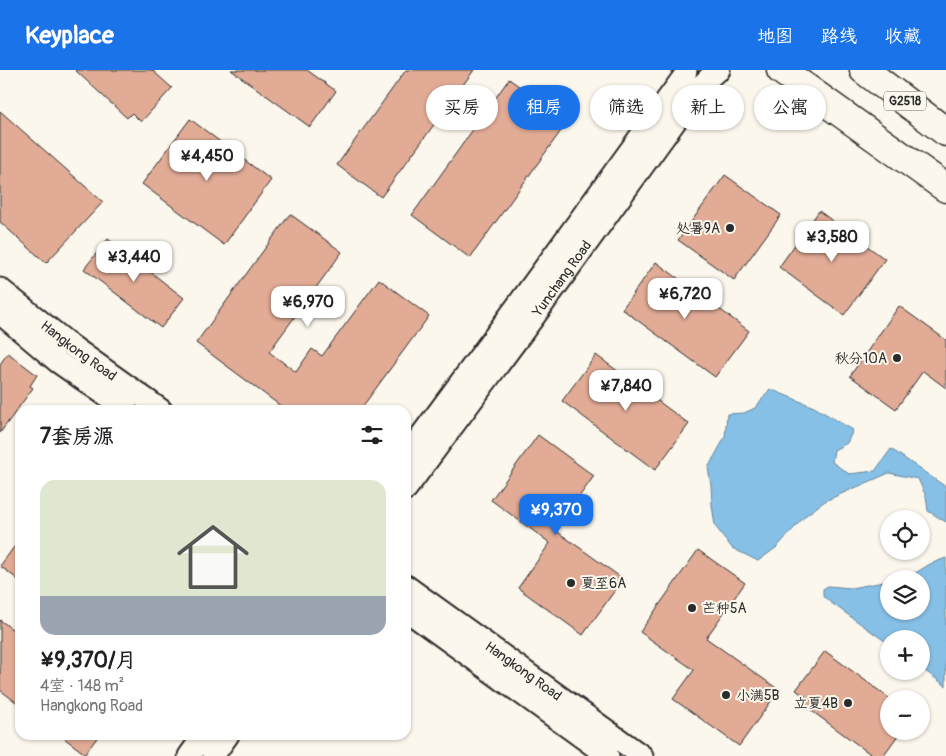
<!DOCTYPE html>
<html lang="zh">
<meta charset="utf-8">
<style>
:root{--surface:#fff;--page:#f6f6f6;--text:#202124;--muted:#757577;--accent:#1a73e8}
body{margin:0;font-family:Pangolin,"LXGW WenKai TC",sans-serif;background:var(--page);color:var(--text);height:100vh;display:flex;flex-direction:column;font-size:19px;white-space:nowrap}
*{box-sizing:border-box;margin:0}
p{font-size:16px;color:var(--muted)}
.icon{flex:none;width:28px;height:28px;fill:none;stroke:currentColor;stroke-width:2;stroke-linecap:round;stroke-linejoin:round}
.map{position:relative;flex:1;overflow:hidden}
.details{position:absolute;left:15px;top:335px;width:396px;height:335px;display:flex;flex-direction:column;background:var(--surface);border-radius:15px;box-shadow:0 1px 4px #0004}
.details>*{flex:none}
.banner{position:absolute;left:426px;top:15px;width:444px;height:45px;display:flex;gap:10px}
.fabs{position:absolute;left:880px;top:440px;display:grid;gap:10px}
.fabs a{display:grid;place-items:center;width:50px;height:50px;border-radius:50%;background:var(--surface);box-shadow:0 1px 4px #0004;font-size:25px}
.price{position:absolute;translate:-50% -42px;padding:0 11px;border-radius:10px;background:#fff;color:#222;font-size:16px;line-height:32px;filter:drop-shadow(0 1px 2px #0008)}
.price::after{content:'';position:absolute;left:50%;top:30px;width:15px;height:11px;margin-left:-8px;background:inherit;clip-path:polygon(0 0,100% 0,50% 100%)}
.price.selected{background:var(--accent);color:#fff}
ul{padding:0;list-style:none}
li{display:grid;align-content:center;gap:10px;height:265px;padding:0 25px}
li span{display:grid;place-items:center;height:155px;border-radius:15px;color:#555}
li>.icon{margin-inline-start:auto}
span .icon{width:90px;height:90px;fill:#fffc;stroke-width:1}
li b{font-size:21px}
h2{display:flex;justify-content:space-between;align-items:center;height:60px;padding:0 25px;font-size:21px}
.tag{padding:0 18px;border-radius:22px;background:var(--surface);box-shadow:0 1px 4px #0004;font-size:18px;line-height:45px}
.tag.selected{background:var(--accent);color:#fff}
header{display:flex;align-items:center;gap:30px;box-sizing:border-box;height:70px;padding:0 25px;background:var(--accent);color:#fff}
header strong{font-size:24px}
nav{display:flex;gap:28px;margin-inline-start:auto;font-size:18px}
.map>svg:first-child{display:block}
.water{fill:#87c0e6;stroke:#62849b}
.building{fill:#e1ab96;stroke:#2b2b2b}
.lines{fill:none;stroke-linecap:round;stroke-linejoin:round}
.minor-casing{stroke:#2b2b2b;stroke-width:25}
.highway-casing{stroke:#2b2b2b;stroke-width:31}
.minor{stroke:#fbf7ec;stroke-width:21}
.highway{stroke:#fbf7ec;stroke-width:28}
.poi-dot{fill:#2b2b2b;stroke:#fbf7ec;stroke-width:2}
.labels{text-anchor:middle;stroke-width:4;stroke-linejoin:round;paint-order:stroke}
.shield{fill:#fbf7ec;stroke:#696865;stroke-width:1}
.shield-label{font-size:12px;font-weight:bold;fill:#2b2b2b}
.poi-label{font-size:14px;fill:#2b2b2b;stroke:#fbf7ec;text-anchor:end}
.street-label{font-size:14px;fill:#2b2b2b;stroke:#fbf7ec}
</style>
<header>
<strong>Keyplace</strong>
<nav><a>地图</a><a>路线</a><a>收藏</a></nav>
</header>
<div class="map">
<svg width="946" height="686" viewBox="0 0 946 686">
<rect width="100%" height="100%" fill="#fbf7ec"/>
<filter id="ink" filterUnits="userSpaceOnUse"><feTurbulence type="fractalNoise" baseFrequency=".02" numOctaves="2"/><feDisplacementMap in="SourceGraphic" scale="10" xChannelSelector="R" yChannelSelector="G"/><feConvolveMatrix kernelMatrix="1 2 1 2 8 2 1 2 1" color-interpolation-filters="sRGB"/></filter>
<g filter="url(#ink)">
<!-- water -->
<path class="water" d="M770,319L814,337L853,360L847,373L834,380L832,392L849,404L875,401L891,379L946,417V452L928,441L926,426L918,409L889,403L825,431L806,445L777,477L758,491L732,478L715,456L712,435L711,415L708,398L725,367L727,344L744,343L755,338Z
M946,488V616L921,598V569H889V574L830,532L823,526V519L828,516L851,518L889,511V541H921V509H898L917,502L930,494Z"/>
<!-- building -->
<path class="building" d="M75,0H152L172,18L141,52L132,43L127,48Z
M231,0H307L336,21L310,57Z
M406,0H474L381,127L337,95Z
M509,9L568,51L470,188L412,145Z
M0,41L103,132L46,193L0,152Z
M190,49L271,110L224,175L142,114Z
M725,105L781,145L734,210L678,170Z
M819,141L885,189L844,245L779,197Z
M290,144L342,182L269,282L296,302L312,279L322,286L379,209L429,246L360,340H286L196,273Z
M108,169L184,228L161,258L84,199Z
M656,192L749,261L715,307L622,239Z
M899,236L946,270V318L923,301L896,339L850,306Z
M8,283L37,305L30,316L33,318L0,363V294Z
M596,285L689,354L655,400L562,331Z
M538,365L594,406L555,460L623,509L583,565L518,518L550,473L491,430Z
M20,469V511L0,496Z
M698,480L745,513L706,568L779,620L739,676L673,629L694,600L640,562Z
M0,550L20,565V635L0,620Z
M825,581L889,628V661H901L883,686H873L805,636L810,630L796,620Z
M60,665H99L85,684Z"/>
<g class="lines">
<defs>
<g id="minor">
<path id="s1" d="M0,219L70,275L161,340"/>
<path d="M0,243L58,292L127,340"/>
<path d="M406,386L517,236L685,5L686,0"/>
<path id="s2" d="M406,419L533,248L700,17L715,2L719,0"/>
<path id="s3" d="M406,516L642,686"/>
<path d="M406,540L608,686"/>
<path d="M189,686L204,665"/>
<path d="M213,686L228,665"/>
</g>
<path id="highway" d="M781,0L946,118
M864,0L946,62"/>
</defs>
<!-- minor casing -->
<use href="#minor" class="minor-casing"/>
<!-- highway casing -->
<use href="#highway" class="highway-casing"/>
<!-- minor -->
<use href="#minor" class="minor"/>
<!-- highway -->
<use href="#highway" class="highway"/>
</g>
</g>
<!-- markers -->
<g class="poi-dot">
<circle cx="730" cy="158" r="5"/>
<circle cx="897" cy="288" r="5"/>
<circle cx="571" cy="513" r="5"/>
<circle cx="692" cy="538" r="5"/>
<circle cx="726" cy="625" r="5"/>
<circle cx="848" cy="633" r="5"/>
</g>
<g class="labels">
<!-- shield labels -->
<rect class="shield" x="884" y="21.5" width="42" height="19" rx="4"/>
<g class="shield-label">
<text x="905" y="35">G2518</text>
</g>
<!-- poi labels -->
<g class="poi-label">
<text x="720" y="163">处暑9A</text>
<text x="887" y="293">秋分10A</text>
<text x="581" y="518" text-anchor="start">夏至6A</text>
<text x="702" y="543" text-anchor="start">芒种5A</text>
<text x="736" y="630" text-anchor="start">小满5B</text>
<text x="838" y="638">立夏4B</text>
</g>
<!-- street labels -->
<g class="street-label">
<text dy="5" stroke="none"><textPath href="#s2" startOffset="262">Yunchang Road</textPath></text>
<text dy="5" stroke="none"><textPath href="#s1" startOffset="100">Hangkong Road</textPath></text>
<text dy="5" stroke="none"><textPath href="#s3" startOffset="145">Hangkong Road</textPath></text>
</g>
</g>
</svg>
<div class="fabs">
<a><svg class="icon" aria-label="locate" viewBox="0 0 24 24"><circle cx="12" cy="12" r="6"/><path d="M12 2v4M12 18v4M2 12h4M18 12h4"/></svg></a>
<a><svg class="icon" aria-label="layers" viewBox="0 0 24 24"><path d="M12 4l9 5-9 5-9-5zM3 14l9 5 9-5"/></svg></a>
<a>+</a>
<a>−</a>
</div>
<b class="price" style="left:207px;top:112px">¥4,450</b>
<b class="price" style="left:832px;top:193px">¥3,580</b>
<b class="price" style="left:134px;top:213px">¥3,440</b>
<b class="price" style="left:685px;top:250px">¥6,720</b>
<b class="price" style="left:308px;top:258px">¥6,970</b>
<b class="price" style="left:626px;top:342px">¥7,840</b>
<b class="price selected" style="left:556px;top:466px">¥9,370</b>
<div class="banner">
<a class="tag">买房</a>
<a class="tag selected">租房</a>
<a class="tag">筛选</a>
<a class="tag">新上</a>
<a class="tag">公寓</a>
</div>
<section class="details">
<h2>7套房源<svg class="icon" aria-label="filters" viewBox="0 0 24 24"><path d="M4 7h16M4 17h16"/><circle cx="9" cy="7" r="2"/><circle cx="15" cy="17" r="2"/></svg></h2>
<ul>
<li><span style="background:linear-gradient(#dfe7d0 75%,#9aa5b1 0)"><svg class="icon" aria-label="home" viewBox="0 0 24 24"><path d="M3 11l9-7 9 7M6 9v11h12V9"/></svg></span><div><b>¥9,370/月</b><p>4室 · 148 m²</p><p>Hangkong Road</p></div></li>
</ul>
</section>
</div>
